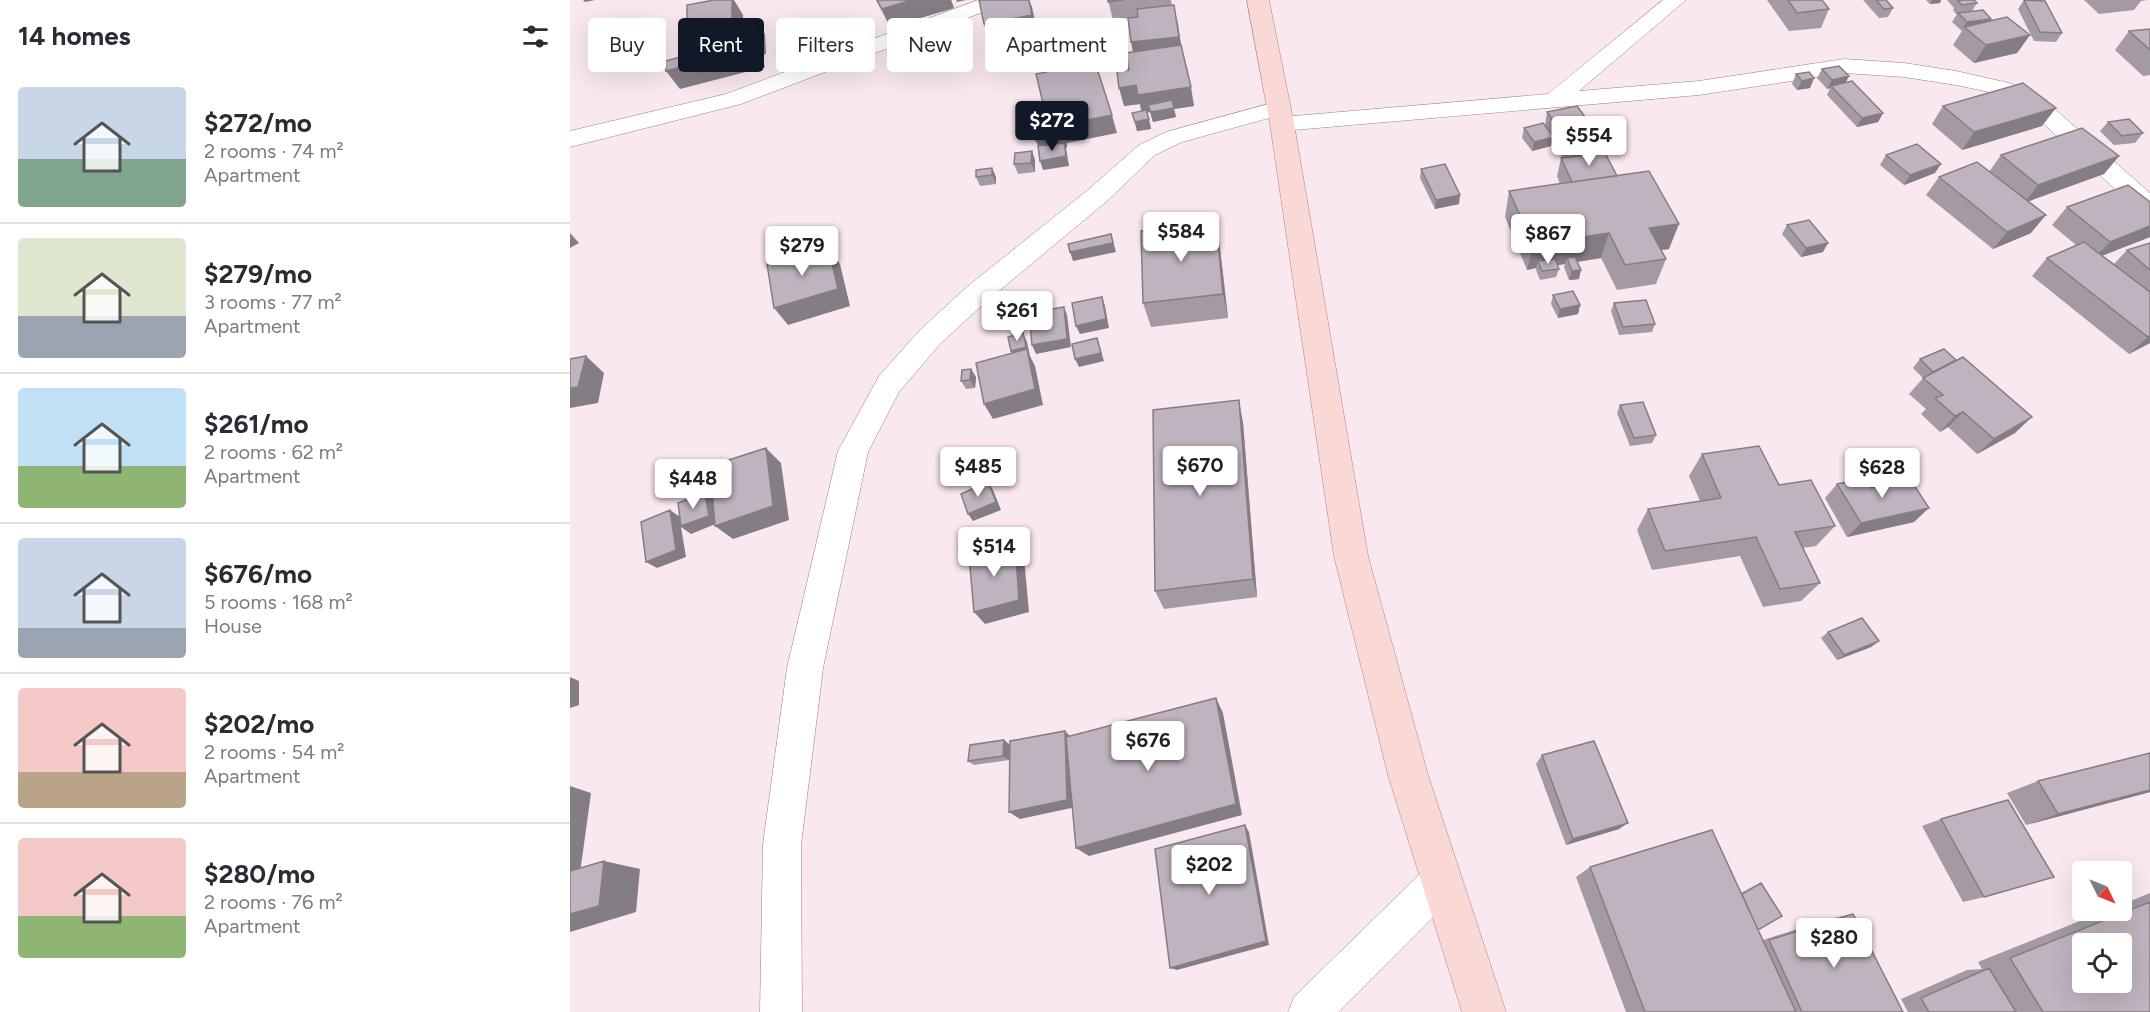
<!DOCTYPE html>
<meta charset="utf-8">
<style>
:root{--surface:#fff;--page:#f2f2f3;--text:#2b2b33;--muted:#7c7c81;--line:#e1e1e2;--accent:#111827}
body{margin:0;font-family:Figtree,sans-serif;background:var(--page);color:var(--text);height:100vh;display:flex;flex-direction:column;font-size:22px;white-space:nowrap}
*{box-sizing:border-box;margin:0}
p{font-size:20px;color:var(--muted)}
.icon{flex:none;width:33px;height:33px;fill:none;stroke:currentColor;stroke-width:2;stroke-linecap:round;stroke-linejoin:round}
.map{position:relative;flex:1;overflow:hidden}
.details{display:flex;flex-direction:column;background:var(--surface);width:570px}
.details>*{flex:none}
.hud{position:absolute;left:18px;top:18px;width:570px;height:54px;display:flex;gap:12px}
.needle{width:39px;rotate:133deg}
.fabs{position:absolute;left:1502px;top:861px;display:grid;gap:12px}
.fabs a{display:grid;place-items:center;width:60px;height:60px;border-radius:6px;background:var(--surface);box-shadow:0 6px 24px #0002;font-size:30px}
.price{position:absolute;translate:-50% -51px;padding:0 14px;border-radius:6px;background:#fff;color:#222;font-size:20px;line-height:39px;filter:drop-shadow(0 2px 3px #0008)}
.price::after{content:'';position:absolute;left:50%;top:36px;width:18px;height:14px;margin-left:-9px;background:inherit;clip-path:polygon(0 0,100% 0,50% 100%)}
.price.active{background:var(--accent);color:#fff}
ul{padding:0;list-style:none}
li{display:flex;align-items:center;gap:18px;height:150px;padding:0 18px}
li+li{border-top:2px solid var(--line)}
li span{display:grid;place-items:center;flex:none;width:168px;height:120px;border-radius:6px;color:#555}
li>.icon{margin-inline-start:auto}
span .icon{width:72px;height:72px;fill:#fffc;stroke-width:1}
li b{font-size:26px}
h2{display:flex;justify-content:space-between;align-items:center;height:72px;padding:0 18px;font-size:26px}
.tag{padding:0 21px;border-radius:6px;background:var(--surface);box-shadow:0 6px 24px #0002;font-size:21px;line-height:54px}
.tag.active{background:var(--accent);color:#fff}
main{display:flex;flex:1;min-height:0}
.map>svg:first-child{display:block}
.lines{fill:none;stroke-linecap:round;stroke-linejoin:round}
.street-casing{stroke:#918388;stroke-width:1}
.primary-casing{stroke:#ab8483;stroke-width:1}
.street{fill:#fff;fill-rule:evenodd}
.primary{fill:#fad8d6;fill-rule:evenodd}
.wall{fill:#a39aa4}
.shaded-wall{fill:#857d86}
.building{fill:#beb3bf;stroke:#857d86;stroke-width:1.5;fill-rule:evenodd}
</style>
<main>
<section class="details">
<h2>14 homes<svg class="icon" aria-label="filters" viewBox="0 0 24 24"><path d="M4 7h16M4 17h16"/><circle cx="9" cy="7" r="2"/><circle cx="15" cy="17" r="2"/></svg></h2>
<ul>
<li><span style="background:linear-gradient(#c9d6e8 60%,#7fa58c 0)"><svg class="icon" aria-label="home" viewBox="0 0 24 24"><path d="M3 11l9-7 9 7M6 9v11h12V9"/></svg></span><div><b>$272/mo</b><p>2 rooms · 74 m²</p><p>Apartment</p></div></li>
<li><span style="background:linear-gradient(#dfe7d0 65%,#9aa5b1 0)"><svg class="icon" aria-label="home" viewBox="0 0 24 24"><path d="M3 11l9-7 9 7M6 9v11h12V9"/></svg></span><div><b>$279/mo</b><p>3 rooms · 77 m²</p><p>Apartment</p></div></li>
<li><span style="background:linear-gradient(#bfe0f5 65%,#8fb573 0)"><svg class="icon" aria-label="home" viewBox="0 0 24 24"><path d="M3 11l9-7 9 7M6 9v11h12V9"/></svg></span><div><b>$261/mo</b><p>2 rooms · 62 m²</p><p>Apartment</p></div></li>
<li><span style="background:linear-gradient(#c9d6e8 75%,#9aa5b1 0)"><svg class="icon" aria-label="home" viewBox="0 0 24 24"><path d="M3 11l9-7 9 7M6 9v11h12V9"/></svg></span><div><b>$676/mo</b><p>5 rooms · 168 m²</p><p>House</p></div></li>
<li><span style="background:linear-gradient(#f6c9c9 70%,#b9a48a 0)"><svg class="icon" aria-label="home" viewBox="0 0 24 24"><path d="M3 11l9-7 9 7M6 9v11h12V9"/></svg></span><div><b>$202/mo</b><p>2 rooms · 54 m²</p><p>Apartment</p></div></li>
<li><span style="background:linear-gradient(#f6c9c9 65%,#8fb573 0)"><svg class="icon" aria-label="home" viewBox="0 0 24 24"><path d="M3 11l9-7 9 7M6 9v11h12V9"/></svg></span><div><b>$280/mo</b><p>2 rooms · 76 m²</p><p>Apartment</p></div></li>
</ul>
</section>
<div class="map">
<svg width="1580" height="1012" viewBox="0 0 1580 1012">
<rect width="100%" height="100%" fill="#f9e8ef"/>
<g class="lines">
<defs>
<path id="street" d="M408,0H437L434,4L171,104L0,147V131L156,94Z
M1093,0H1116L1009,91L1129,81L1274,59L1334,63L1386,71L1439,83L1460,91L1479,104L1580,193V216L1571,213L1463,114L1444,101L1424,93L1386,85L1334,77L1274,73L1129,95L712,131L704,129L700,124L704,119L712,117L978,94Z
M709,101L717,103L720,108L717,113L612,142L585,155L537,201L418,300L370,344L329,392L298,452L253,668L231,844L232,1012H190L193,844L217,668L268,451L309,376L350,330L398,286L519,189L569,145L596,132Z
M871,861L885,867L891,881L885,895L769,1012H718L724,997L857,867Z"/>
<path id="primary" d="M677,0H699L724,124L798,556L858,775L936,1012H892L818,775L764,556L700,124Z"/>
</defs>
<!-- street casing -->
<use href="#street" class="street-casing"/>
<!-- primary casing -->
<use href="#primary" class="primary-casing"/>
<!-- street -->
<use href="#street" class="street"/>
<!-- primary -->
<use href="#primary" class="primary"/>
</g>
<!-- wall -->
<path class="wall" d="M306,0H381L384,8L320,27Z
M538,0H601L602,5L608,23L611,45L624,106L604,109L606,117L583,122L580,112L577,113L581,129L567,131L562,113L571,111L570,104L554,106L563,52L558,18L543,20Z
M1197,0H1252L1259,9L1251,28L1219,31Z
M1293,0H1316L1323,8L1318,17L1309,18Z
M1356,0H1371L1370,3L1360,4Z
M1377,0H1404L1407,3L1402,11L1421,19L1420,21L1460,35L1447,53L1404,63L1383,45L1392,31L1382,22L1387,14H1386L1383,10L1384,8Z
M1454,0L1492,33L1486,42L1464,41L1448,9Z
M1514,0H1577L1571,1L1564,10L1529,14Z
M1580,29V75L1573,76L1545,50L1559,31Z
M1252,69L1276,83L1313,113L1308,122L1287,127L1257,95L1260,88L1257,89L1247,78Z
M1226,74L1244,78L1240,88L1227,90L1222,84Z
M1373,106L1472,126L1392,150L1362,124Z
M977,112L1033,153L1047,176L1099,249L1091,250L1096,259L1086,284L1047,290L1031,258L1008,262L1009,279L999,280L994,267L995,264L987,265L989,269L986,277L970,280L966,270V268L957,270L935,217L939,191L990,184L987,176L991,158H993L982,143L981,146L962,151L952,138L954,128L975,125Z
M1538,122L1573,133L1565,143L1544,145L1530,131Z
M1316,155L1365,173L1334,185L1310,165Z
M1431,155L1549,156L1534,174L1458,201L1461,233L1423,249L1356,195L1369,177L1419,172Z
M465,160V172L448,174L444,164Z
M422,168L426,177V184L410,186L406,177Z
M851,169L889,204L865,209L850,178Z
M1580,202V237L1532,256L1544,264L1557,250L1580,243V343L1559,354L1462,276L1477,258L1506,245L1482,225L1497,207Z
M646,222L650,248L658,318L581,327L573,303Z
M1217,225L1253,252L1231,257L1212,234Z
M983,295L1010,305L1008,314L988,318L981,304Z
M1044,303L1085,324L1082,332L1049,335L1041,311Z
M1350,359L1445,433L1407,454L1378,427L1370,432L1351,414L1356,409L1339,394L1353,378L1343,368Z
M401,369L406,377L405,388L396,389L391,381Z
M1050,405L1086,435L1082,443L1060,446L1047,413Z
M673,423L687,597L594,609L585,591Z
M1132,454L1209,485L1265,526L1246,546L1233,548L1250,583L1231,601L1193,607L1170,556L1082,570L1067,530L1078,509L1130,501L1119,476Z
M1267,484L1301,488L1344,522L1277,537L1255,498Z
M1258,632L1309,641L1301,647L1267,660L1251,638Z
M434,740L440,745L439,760L404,765L398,761Z
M972,755L1049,829L996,845L966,764Z
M1468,781L1580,792L1456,825L1437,793Z
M1371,819L1414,897L1393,902L1352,826Z
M1020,867L1171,893L1184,886L1191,883L1188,930L1193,940L1259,919L1283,914L1333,1012H1056L1006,877Z
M1580,893V1012H1338L1331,999L1397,970L1412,969L1408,962L1537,910H1551V905Z"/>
<!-- shaded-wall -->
<path class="shaded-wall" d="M13,0H25L15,2Z
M162,0H164L173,15L174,38L151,42L148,37L129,41L117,23Z
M342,0H381L384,8L320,27L312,9Z
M386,0H396L387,2Z
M459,0L462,7L468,34L420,42L414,24Z
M1362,0H1371L1370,3L1360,4Z
M604,5L613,55L565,61L561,42Z
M1421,19L1416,28L1394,27L1391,32L1397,22Z
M189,24L195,34L196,54L191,55L195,67L110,89L96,71L181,39Z
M1460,35L1447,53L1404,63L1416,45Z
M1279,76L1274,86H1261L1260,88L1257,89L1262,80Z
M1244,78L1240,88L1227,90L1232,81Z
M566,85L621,87L624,106L604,109L606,117L583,122L578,105L580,112L572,113L570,104L554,106L549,88Z
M1486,108L1472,126L1392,150L1404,132Z
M1313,113L1308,122L1287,127L1292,118Z
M542,115L547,133L497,143V148H496L499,166L473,170L470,161L496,156L495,148L488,149L487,145L486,146L485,143V148L470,150L466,141L482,139L479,128Z
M579,119L581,129L567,131L565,122Z
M984,137L981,146L962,151L964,142Z
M1035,144L1030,162L1000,169L1005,151Z
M462,151L465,160V172L461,163Z
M1549,156L1534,174L1454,203L1468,185Z
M1371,164L1365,173L1334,185L1340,175Z
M422,168L426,177V184L422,175Z
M890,195L889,204L865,209L866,200Z
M1476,215L1461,233L1423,249L1437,232Z
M646,222L650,248L658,318L653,294Z
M1109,224L1099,249L1070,253L1079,228Z
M1580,226V237L1523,259L1540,242Z
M0,233L9,243L0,248Z
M1039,233L1031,258L999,263L997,258L995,264L970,268L968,261L966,268L957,270L963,244Z
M541,234L546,252L503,261L500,252Z
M250,235L256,244L259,252L258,246L270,264L280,306L218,325L204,308L223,273Z
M1258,243L1253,252L1231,257L1236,248Z
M1011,270L1009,279L999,280L1002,271Z
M532,297L535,306L539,328L510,334L506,326Z
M1010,305L1008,314L988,318L990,309Z
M494,307L497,315L501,347L466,354L462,345Z
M453,333L457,342L460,356L465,366L473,405L423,419L414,404L445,359L441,351Z
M1580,336V343L1559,354L1578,337Z
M527,338L534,361L509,367L505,359Z
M16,356L34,373L28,403L0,408V388Z
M401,369L406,377L405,388L400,380Z
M669,400L673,423L687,597L683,579Z
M1393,412L1378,427L1370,432L1385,416Z
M1462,417L1445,433L1407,454L1424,439Z
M196,448L211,463L219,520L163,539L145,526Z
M418,482L423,490L431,510L403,521L398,514Z
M135,493L144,500L148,523L121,534L111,527L116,557L87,568L76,562L100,510L110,517Z
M1359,508L1344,522L1277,537L1291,523Z
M445,544L454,558L459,612L415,624L404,612Z
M1309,641L1301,647L1267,660L1274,655Z
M0,677L9,681V705L0,708Z
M646,698L653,713L672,815L519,856L506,848Z
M495,731L504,740L506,807L450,819L439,812Z
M434,740L440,745L439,760L433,756Z
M0,786L21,793L8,888L0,886Z
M1580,790V792L1456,825L1488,814Z
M1058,823L1049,829L996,845L1003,839Z
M675,825L679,832L699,945L607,970L600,968Z
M34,861L70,869L66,912L0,932V914Z"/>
<!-- building -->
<path class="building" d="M144,0H162V19L139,24V19L117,23V5Z
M307,0H342L312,9Z
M409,0H459L462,15L414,24Z
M538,0H554L538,2Z
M1218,0H1252L1259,9L1227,13Z
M1306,0H1316L1323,8L1314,9Z
M1392,0H1404L1407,3L1392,5L1388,1Z
M1454,0L1475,1L1492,33L1470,32Z
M604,5L609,37L561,42L558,18L568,17L567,9Z
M1413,10L1421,19L1397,22L1388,13Z
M1437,17L1460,35L1416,45L1394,27Z
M189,24L190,45L185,46L181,39L172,42V28Z
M1580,29V50L1559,31Z
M181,39L183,49L96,71L95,61Z
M611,45L621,87L568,95L566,85L549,88L547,72L559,70L556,53Z
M525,62L542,115L479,128L466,74Z
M1269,66L1279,76L1262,80L1252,69Z
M1239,72L1244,78L1232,81L1226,74Z
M1282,81L1313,113L1292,118L1261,86Z
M1453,83L1486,108L1404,132L1373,106Z
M602,100L604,108L581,112L578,105Z
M1007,106L1035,144L1005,151L977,112Z
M576,110L579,119L565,122L562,113Z
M1559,119L1573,133L1552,136L1538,122Z
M973,123L984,137L964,142L954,128Z
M1512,128L1549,156L1468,185L1431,155Z
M480,131L482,139L466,141V133Z
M494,134V138L485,140V136Z
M494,143L496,156L470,161L468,146Z
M1347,144L1371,164L1340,175L1316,155Z
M462,151L461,163L444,164L445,153Z
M1035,153L1047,176L1002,182L991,158Z
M1407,162L1476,215L1437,232L1369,177Z
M875,164L890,195L866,200L851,169Z
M422,168V175L406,177V170Z
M1079,171L1109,224L1079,228L1096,259L1055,265L1039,233L963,244L939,191Z
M1558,185L1580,202V226L1540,242L1497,207Z
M1239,220L1258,243L1236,248L1217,225Z
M646,222L653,294L573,303L571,231Z
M541,234L543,243L500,252L498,244Z
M250,235L255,247L215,259L211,248Z
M1514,242L1580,292V336L1578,337L1477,258Z
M1580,243V270L1557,250Z
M258,246L268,289L204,308L197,264Z
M1005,257L1011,270L1002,271L997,258Z
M985,259L989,269L972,271L968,261Z
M1003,291L1010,305L990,309L983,295Z
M532,297L536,319L506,326L502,303Z
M1076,300L1085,324L1053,327L1044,303Z
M494,307L497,339L462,345L459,313Z
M453,333L456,347L441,351L438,337Z
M527,338L531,353L505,359L502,344Z
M457,349L465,389L414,404L406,363Z
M1374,349L1386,360L1363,372L1350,359Z
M16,356L8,387L0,388V359Z
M1393,357L1462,417L1424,439L1393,412L1385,416L1365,398L1373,395L1353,378Z
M401,369L400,380L391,381L392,370Z
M669,400L683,579L585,591L583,410Z
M1073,402L1086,435L1064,438L1050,405Z
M1189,446L1209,485L1241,480L1265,526L1225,532L1250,583L1210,589L1186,537L1095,551L1078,509L1151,498L1132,454Z
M196,448L203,506L145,526L140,466Z
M1295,478L1301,488L1340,479L1359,508L1291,523L1267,484Z
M418,482L426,502L398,514L391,494Z
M135,493L139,516L111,526L108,503Z
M100,510L106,550L76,562L71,522Z
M445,544L449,600L404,612L399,556Z
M1292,618L1309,641L1274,655L1258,632Z
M646,698L666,804L506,848L496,737Z
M495,731L497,800L439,812L440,741Z
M434,740L433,756L398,761L400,745Z
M1024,741L1058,823L1003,839L972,755Z
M1580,753V790L1488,814L1468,781Z
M1438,800L1484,877L1414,897L1371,819Z
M675,825L696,941L600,968L585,849Z
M1142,830L1226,1012H1075L1020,867Z
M34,861L29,906L0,914V871Z
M1191,883L1212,916L1188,930L1172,894Z
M1580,902V1012H1473L1440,958ZM1512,944H1551V982H1512Z
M1283,914L1333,1012H1232L1199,940Z
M1419,968L1446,1012H1359L1351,998Z"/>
</svg>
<div class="fabs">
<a><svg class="needle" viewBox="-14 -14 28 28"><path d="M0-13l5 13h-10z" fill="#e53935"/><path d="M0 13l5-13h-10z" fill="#7c7c81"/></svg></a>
<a><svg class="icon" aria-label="locate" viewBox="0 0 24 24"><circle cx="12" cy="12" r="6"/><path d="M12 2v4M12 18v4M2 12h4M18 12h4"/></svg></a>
</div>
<b class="price active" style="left:482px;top:152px">$272</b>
<b class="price" style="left:1019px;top:167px">$554</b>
<b class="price" style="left:611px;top:263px">$584</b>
<b class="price" style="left:978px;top:265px">$867</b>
<b class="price" style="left:232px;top:277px">$279</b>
<b class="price" style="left:447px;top:342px">$261</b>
<b class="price" style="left:630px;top:497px">$670</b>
<b class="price" style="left:408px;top:498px">$485</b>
<b class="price" style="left:1312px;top:499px">$628</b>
<b class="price" style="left:123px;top:510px">$448</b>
<b class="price" style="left:424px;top:578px">$514</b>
<b class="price" style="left:578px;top:772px">$676</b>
<b class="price" style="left:639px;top:896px">$202</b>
<b class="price" style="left:1264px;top:969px">$280</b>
<div class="hud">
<a class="tag">Buy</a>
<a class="tag active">Rent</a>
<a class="tag">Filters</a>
<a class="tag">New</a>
<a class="tag">Apartment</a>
</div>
</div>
</main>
